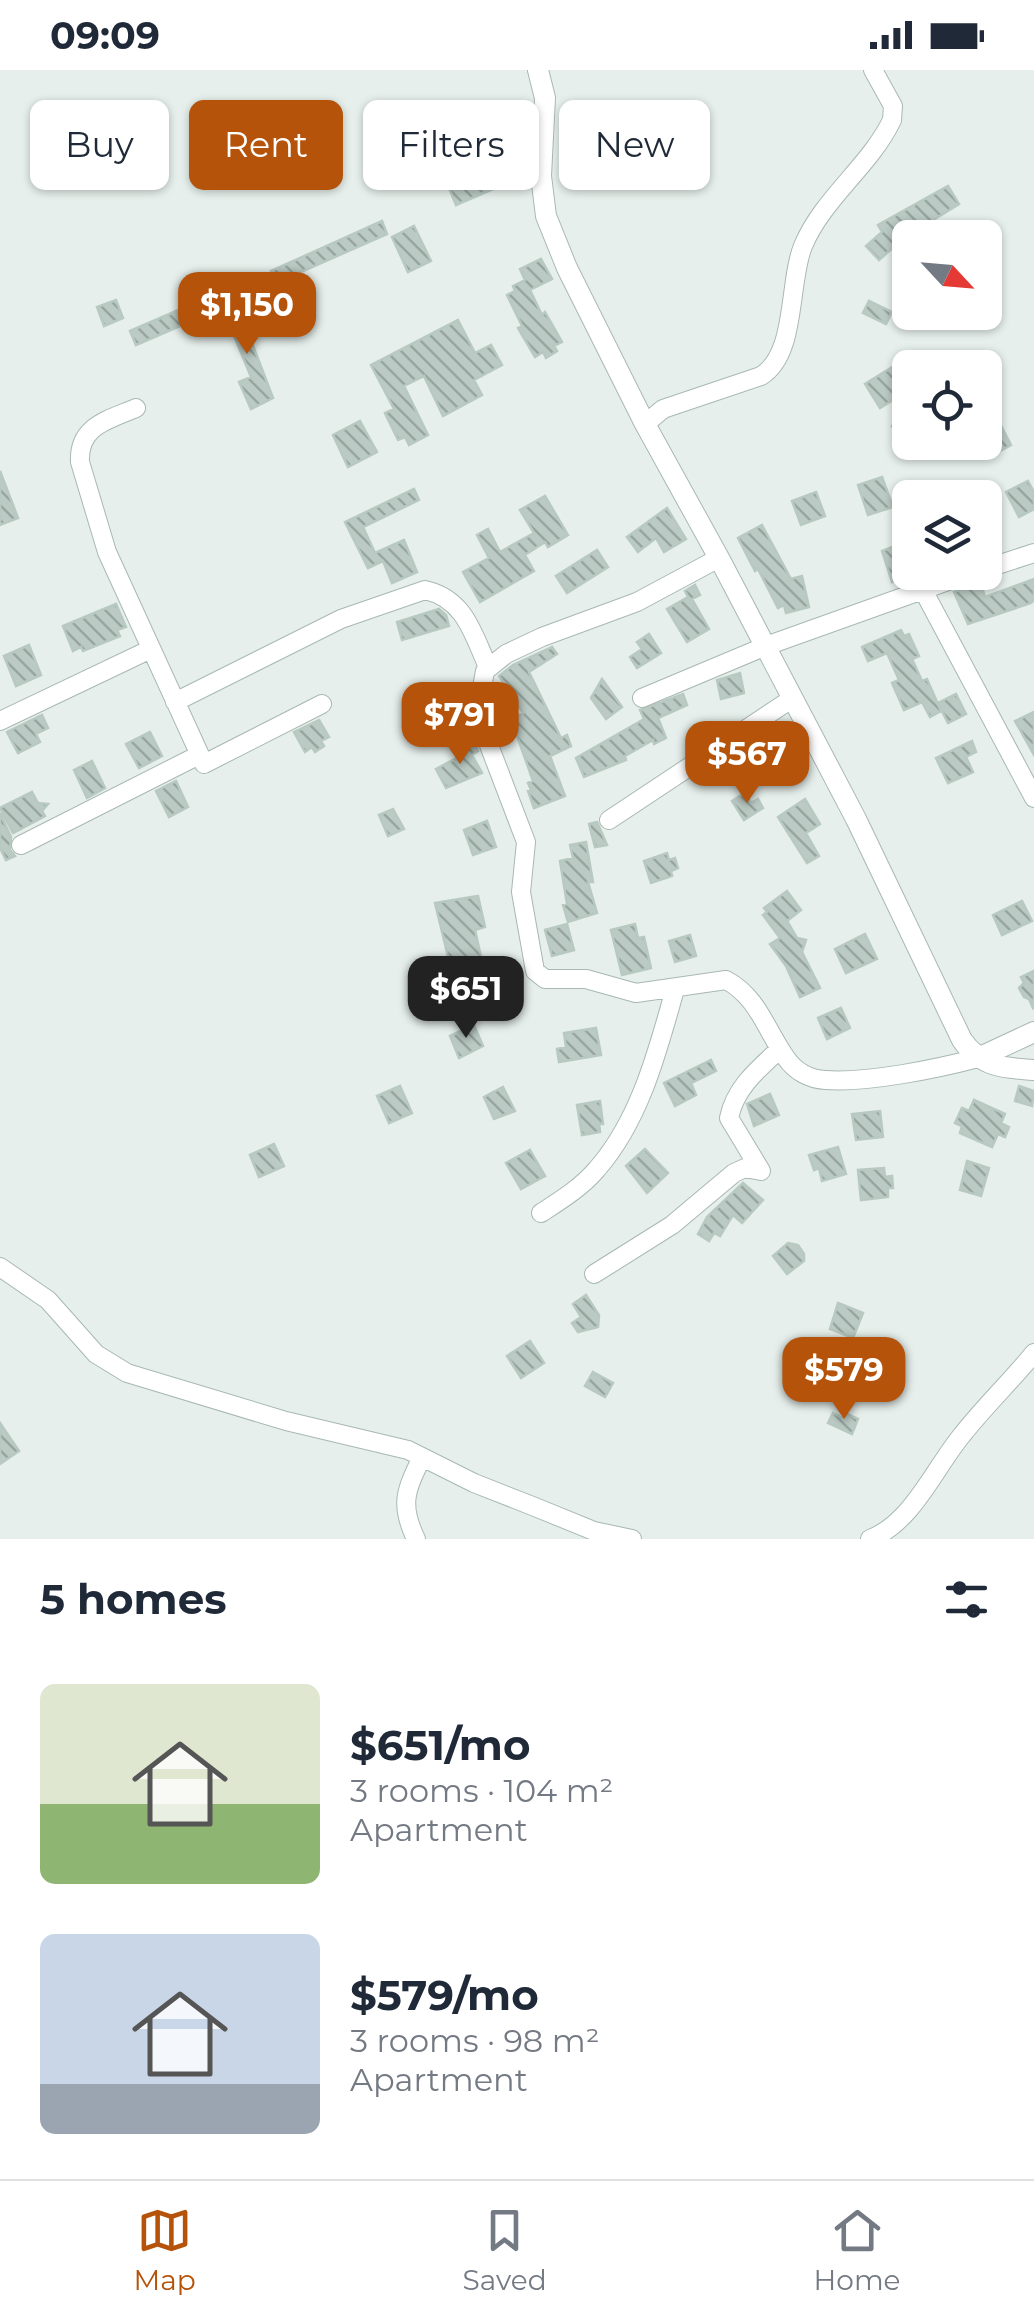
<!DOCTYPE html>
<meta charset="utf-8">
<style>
:root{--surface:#fff;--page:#f2f2f3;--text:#1f2937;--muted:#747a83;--line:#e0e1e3;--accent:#b45309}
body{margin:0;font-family:Montserrat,sans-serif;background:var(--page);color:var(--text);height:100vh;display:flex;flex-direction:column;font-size:38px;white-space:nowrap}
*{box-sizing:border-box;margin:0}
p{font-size:32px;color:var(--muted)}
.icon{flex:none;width:55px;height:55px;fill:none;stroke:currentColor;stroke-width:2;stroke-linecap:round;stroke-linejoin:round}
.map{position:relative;height:1469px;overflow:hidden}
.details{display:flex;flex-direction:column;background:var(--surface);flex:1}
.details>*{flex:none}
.guide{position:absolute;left:30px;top:30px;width:975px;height:90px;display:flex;gap:20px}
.needle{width:65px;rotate:116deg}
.buttons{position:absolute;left:892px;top:150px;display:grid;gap:20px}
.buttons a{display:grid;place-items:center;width:110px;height:110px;border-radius:15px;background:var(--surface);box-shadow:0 2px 8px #0004;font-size:50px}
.price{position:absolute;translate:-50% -85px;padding:0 22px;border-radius:20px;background:var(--accent);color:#fff;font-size:32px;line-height:65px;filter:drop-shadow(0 2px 5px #0008)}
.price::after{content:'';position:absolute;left:50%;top:60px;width:30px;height:22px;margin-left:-15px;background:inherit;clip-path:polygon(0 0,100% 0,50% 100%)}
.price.active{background:#222;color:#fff}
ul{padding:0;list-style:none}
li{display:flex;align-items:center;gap:30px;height:250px;padding:0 40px}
li span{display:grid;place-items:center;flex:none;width:280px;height:200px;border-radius:15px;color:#555}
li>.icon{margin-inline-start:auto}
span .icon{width:120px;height:120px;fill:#fffc;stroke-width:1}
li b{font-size:42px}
h2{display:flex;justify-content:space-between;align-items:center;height:120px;padding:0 40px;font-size:42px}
.pill{padding:0 35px;border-radius:15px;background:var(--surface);box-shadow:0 2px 8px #0004;font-size:35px;line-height:90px}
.pill.active{background:var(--accent);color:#fff}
.status{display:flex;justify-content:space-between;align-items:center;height:70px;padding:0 50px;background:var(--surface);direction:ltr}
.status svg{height:28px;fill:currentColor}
.tabs{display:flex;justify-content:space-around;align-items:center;height:140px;border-top:2px solid var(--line);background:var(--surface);font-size:28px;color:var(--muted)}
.tabs a{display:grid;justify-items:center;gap:5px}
.tabs .active{color:var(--accent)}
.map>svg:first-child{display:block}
.building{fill:url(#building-back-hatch);stroke:#b8c9c2;stroke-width:2.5}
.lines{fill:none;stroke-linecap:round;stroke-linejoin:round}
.minor-casing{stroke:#a8b8b2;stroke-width:20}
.tertiary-casing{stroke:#a8b8b2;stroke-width:22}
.minor{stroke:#fff;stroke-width:18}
.tertiary{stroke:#fff;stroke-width:20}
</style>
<div class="status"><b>09:09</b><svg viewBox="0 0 49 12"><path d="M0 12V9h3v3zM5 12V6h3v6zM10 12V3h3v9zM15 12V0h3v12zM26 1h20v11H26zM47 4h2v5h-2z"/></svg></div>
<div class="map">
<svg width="1034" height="1469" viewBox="0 0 1034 1469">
<defs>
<pattern id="building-back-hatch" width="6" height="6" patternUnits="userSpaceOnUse" patternTransform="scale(2.5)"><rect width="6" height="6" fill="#bbcac4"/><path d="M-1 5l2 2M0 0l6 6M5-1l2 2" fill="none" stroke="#98a6a0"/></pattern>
</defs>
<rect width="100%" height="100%" fill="#e6efeb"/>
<!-- building -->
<path class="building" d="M479,36L489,58L484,60L503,103L489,110L493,119L456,135L438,91L418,100L413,91L460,69L464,79L449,86L452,94L479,83L481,81L464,43Z
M948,116L959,134L930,152L934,159L919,168H910V173L899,180L896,175L879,190L866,176L882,162L878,155Z
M382,151L387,164L276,213L271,201Z
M414,156L431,191L408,202L392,167Z
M541,189L552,209L530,220L542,245L545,242L562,272L554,276L557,281L546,288L543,282L535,287L518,258L522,256L507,225L515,221L513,216L525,210L520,199Z
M234,226L273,328L251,339L239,312L251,307L220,232Z
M204,229L210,243L136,275L130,261Z
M116,230L123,248L104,256L97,237Z
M869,231L892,242L886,254L863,243Z
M458,250L475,283L491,275L502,295L474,310L482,325L443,346L424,306L404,316L428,365L409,375L405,367L398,370L385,343L394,339L371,295Z
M894,296L909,320L880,338L865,314Z
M910,343V384L892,356Z
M998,350L1011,375L989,387L983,376L985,357Z
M360,351L377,382L348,397L333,365Z
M0,401L18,448L0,455Z
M882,407L893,437L868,445L858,415Z
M1028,411L1034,422V439L1019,447L1006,422Z
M414,419L419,430L363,457L375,483L404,470L417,502L392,513L383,491L368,498L345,452Z
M816,422L825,446L801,455L792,431Z
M545,426L568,465L548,477L545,472L525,485L534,501L480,532L463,502L489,488L477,465L488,459L500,482L534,463L520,440Z
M667,438L686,469L664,482L656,468L638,482L627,467Z
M762,455L791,509L802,506L809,537L786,543L784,535L778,538L758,499L755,501L738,468Z
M905,472L910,486V505L892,512L882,481Z
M597,480L608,497L567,523L556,506Z
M1034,509V530L1031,533L968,554L954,522L980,512L985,527Z
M695,515L700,525L692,529L709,559L687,572L667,539L688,527L685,521Z
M116,534L126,557L117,560L120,566L83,581L81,577L73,581L63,556Z
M439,539L446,545L449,556L402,570L397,552Z
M901,560L904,566L909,564L919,586L912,589L922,611L927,609L941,641L930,647L922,632L904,640L892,613L899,610L887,583L868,591L862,577Z
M649,564L661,583L637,598L630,587L642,579L637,572Z
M29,575L41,605L16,616L4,586Z
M552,577L557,584L529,602L561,668L567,665L571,676L550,686L565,726L534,738L528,721L531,720L528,713L533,711L511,649L523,643L499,606L513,595Z
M740,603L744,623L721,629L717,610Z
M602,609L622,637L606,649L591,628Z
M683,624L687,635L658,648L666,668L654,674L653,670L625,686L626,690L584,707L576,688L644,649L640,640Z
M956,624L966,644L948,653L938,633Z
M445,627L458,646L439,658L427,640Z
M1034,642V685L1015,651Z
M42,645L48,658L36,664L40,672L18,683L7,662Z
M319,650L329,667L321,671L324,676L315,682L312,677L305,682L294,662Z
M150,662L162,686L139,698L126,674Z
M763,663L774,684L743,701L733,683Z
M472,669L478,681L472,685L482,703L446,718L436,699L464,684L459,678Z
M972,671L976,682L966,687L973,702L948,713L936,688Z
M92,691L105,718L87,728L74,700Z
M176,711L188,737L169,747L156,721Z
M32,722L38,733L48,734L42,741L45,746L13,763L0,738Z
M745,723L751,733L758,729L763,738L744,750L732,731Z
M805,729L820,754L806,763L819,786L807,793L778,747Z
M393,739L404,759L388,766L379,745Z
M0,743L11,767L10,780L15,786L6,790L0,778Z
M487,751L496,777L473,785L464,760Z
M597,752L607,775L595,777L589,754Z
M586,772L593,812H588L597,843L568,852L563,835L567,834L560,791L573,788L570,775Z
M667,783L669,790L675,788L678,798L671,801L672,806L651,813L644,791Z
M787,821L801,840L787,851L797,868L806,870L802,882L820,918L800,927L786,896L770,874L780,868L763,845L767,842L764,838Z
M478,826L485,857L475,860L482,891L451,899L435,833Z
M1022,831L1032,851L1002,865L993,845Z
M567,854L574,880L552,886L545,860Z
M635,854L638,868L644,867L651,898L622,905L611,860Z
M865,864L877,889L846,903L835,879Z
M690,865L696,886L675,892L669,871Z
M1034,901V937L1033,938L1029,929L1024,927L1019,918L1024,913L1021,907Z
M460,907L467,922L460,926L464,934L440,945L429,922Z
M841,938L850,958L827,969L818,948Z
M474,955L483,976L459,988L450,966Z
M596,958L601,985L559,992L557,979L566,977L564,963Z
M711,990L716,1001L691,1013L696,1025L675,1036L664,1013Z
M400,1016L412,1043L389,1053L377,1026Z
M1019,1016L1034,1021L1032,1036L1015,1031Z
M503,1017L515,1041L494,1049L484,1027Z
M770,1024L779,1045L754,1056L747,1034Z
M974,1030L1005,1044L1001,1053L1009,1057L1005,1067L998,1064L992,1077L960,1063L962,1056L955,1053L962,1038L969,1041Z
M600,1031L603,1054H599L600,1062L582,1065L577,1035Z
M880,1041L883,1067L856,1070L852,1044Z
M274,1074L284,1096L259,1107L250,1085Z
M838,1077L846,1104L822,1111L819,1098L814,1100L809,1085Z
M645,1079L668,1103L647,1123L626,1096Z
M530,1080L545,1106L521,1119L506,1093Z
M967,1091L989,1098L981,1126L960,1120Z
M884,1098L885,1107L892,1106L893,1118H888V1127L861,1130L858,1100Z
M743,1113L763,1130L742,1153L733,1145L720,1166L714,1163L709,1171L698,1164L707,1147Z
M788,1173L798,1175L804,1184V1191L787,1204L773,1186Z
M586,1225L599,1245L598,1257L578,1262L572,1253L581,1247L573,1234Z
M838,1233L863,1243L853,1268L830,1259Z
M530,1271L544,1293L521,1308L507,1286Z
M593,1302L613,1313L605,1327L585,1316Z
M833,1343L843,1348L845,1343L858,1349L852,1364L828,1353Z
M0,1353L19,1381L0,1394Z"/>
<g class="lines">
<defs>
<path id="minor" d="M136,338C108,350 78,356 80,392L107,482L204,694L322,634
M645,354L663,339L761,306C797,284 788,213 803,176C823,128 870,96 892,50L893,36L873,0
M719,488L637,532L542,567L506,584L485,601L479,634L484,662L526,772L521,822L535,901L545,909H586L636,923L726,910C758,927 766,960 786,988C795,1001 809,1009 825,1010C868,1013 936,999 978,988
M985,499L1034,483
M923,520L1034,728
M642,628L766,576L973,502
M175,632L341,549L425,520C465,529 473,564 488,597
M0,651L151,579
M609,750L793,628
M21,775L199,685
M541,1143C561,1130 582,1117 597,1099C640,1050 658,980 675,919
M0,1197L48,1230L96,1284L127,1303L286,1351L408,1380L474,1413L535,1437L594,1461L632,1469
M594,1204L672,1155L734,1103L745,1098L761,1101L729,1048C735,1018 758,999 780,979
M416,1469C399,1434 406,1420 422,1387
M870,1469C912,1453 934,1399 962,1365C984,1337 1011,1311 1034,1283"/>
<path id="tertiary" d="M538,0L545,28L541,106L546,146L567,198L645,354L719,488L856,749L962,970C981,997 1003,998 1034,1000
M978,988L1034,962"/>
</defs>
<!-- minor casing -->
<use href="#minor" class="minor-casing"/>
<!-- tertiary casing -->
<use href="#tertiary" class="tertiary-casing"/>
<!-- minor -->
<use href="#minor" class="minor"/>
<!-- tertiary -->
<use href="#tertiary" class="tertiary"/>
</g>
</svg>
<div class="buttons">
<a><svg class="needle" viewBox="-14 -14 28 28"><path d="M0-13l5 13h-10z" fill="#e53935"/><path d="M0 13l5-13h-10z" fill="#747a83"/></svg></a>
<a><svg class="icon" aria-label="locate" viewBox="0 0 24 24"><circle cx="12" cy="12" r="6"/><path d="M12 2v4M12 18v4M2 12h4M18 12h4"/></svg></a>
<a><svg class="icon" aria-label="layers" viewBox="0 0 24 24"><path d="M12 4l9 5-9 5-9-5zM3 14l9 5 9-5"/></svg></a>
</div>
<b class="price" style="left:247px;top:287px">$1,150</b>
<b class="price" style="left:460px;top:697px">$791</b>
<b class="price" style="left:747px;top:736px">$567</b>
<b class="price active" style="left:466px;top:971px">$651</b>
<b class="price" style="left:844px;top:1352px">$579</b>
<div class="guide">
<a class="pill">Buy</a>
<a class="pill active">Rent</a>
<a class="pill">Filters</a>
<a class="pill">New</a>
</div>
</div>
<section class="details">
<h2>5 homes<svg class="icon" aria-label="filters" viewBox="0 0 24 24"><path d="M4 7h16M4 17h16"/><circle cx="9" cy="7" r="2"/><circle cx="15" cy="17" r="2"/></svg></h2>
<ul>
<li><span style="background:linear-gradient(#dfe7d0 60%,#8fb573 0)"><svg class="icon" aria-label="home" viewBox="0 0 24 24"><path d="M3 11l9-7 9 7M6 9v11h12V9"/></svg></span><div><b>$651/mo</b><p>3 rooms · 104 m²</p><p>Apartment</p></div></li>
<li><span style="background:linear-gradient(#c9d6e8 75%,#9aa5b1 0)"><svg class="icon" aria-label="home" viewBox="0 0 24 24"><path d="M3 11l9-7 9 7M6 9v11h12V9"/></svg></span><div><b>$579/mo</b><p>3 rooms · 98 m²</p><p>Apartment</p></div></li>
</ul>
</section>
<nav class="tabs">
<a class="active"><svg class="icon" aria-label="map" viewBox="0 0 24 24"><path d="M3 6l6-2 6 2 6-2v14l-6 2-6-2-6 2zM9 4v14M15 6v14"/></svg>Map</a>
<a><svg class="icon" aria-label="saved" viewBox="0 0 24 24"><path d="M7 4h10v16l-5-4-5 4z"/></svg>Saved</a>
<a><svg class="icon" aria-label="home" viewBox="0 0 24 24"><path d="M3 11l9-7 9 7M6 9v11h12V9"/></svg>Home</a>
</nav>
